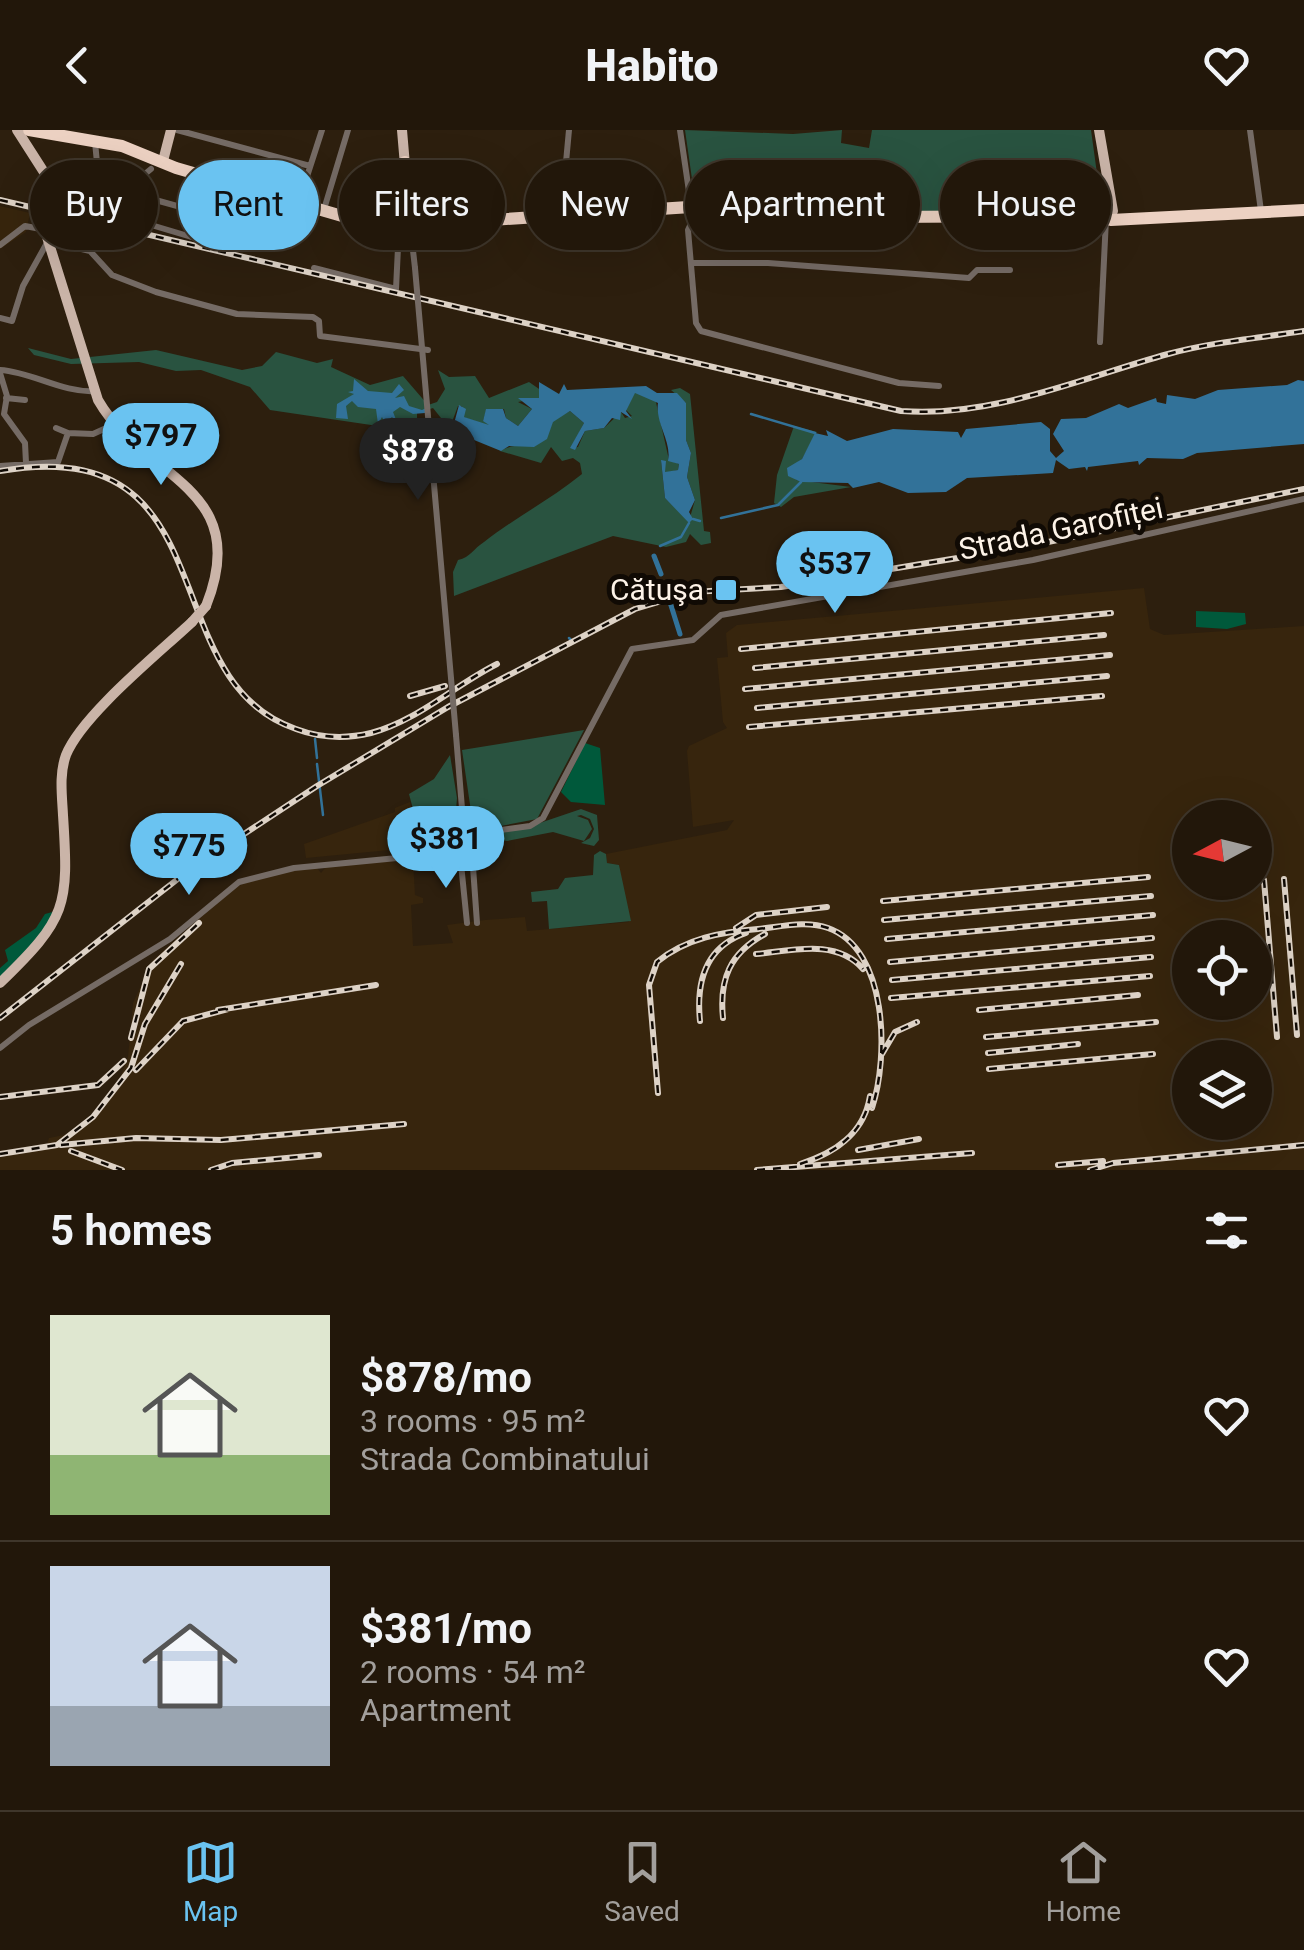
<!DOCTYPE html>
<meta charset="utf-8">
<style>
:root{--surface:#22170a;--page:#2a2013;--text:#f1f3f6;--muted:#a29f9c;--line:#3f362b;--accent:#6ac3f1}
body{margin:0;font-family:Roboto,sans-serif;background:var(--page);color:var(--text);height:100vh;display:flex;flex-direction:column;font-size:38px;white-space:nowrap}
*{box-sizing:border-box;margin:0}
p{font-size:32px;color:var(--muted)}
.icon{flex:none;width:55px;height:55px;fill:none;stroke:currentColor;stroke-width:2;stroke-linecap:round;stroke-linejoin:round}
.map{position:relative;height:1040px;overflow:hidden}
.sheet{display:flex;flex-direction:column;background:var(--surface);flex:1}
.sheet>*{flex:none}
.top-card{position:absolute;left:30px;top:30px;width:1245px;height:90px;display:flex;gap:20px}
.needle{width:65px;rotate:263deg}
.tools{position:absolute;left:1172px;top:670px;display:grid;gap:20px}
.tools a{display:grid;place-items:center;width:100px;height:100px;border-radius:50%;background:var(--surface);box-shadow:0 10px 40px #0002,0 0 0 2px var(--line);font-size:50px}
.price{position:absolute;translate:-50% -85px;padding:0 22px;border-radius:35px;background:var(--accent);color:#111;font-size:32px;line-height:65px;filter:drop-shadow(0 2px 5px #0008)}
.price::after{content:'';position:absolute;left:50%;top:60px;width:30px;height:22px;margin-left:-15px;background:inherit;clip-path:polygon(0 0,100% 0,50% 100%)}
.price.active{background:#222;color:#fff}
ul{padding:0;list-style:none}
li{display:flex;align-items:center;gap:30px;height:250px;padding:0 50px}
li+li{border-top:2px solid var(--line)}
li span{display:grid;place-items:center;flex:none;width:280px;height:200px;border-radius:0px;color:#555}
li>.icon{margin-inline-start:auto}
span .icon{width:120px;height:120px;fill:#fffc;stroke-width:1}
li b{font-size:42px}
h2{display:flex;justify-content:space-between;align-items:center;height:120px;padding:0 50px;font-size:42px}
.tag{padding:0 35px;border-radius:45px;background:var(--surface);box-shadow:0 10px 40px #0002,0 0 0 2px var(--line);font-size:35px;line-height:90px}
.tag.active{background:var(--accent);color:#111}
header{display:flex;justify-content:space-between;align-items:center;height:130px;padding:0 50px;background:var(--surface);font-size:45px;font-weight:800}
.tabs{display:flex;justify-content:space-around;align-items:center;height:140px;border-top:2px solid var(--line);background:var(--surface);font-size:28px;color:var(--muted)}
.tabs a{display:grid;justify-items:center;gap:5px}
.tabs .active{color:var(--accent)}
.map>svg:first-child{display:block}
.built{fill:#37250d;fill-rule:evenodd}
.green{fill:#295340}
.forest{fill:#00593b}
.water{fill:#327299}
.lines{fill:none;stroke-linecap:round;stroke-linejoin:round}
.stream{stroke:#327299;stroke-width:2.5}
.canal{stroke:#327299;stroke-width:5}
.minor{stroke:#756b65;stroke-width:6}
.major{stroke:#cab4a8;stroke-width:10}
.highway{stroke:#ecd1c2;stroke-width:12}
.rail-casing{stroke:#ddd2c6;stroke-width:6}
.rail{stroke:#100a04;stroke-width:2.5;stroke-dasharray:8;stroke-linecap:butt}
.minor-bridge{stroke:#756b65;stroke-width:6}
.major-bridge{stroke:#cab4a8;stroke-width:10}
.poi-dot{fill:#6ac3f1;stroke:#100a04;stroke-width:4}
.labels{text-anchor:middle;stroke-width:10;stroke-linejoin:round;paint-order:stroke}
.street-label{font-size:30px;fill:#fdf3e8;stroke:#100a04}
.poi-label{font-size:30px;fill:#fdf3e8;stroke:#100a04;text-anchor:end}
</style>
<header><svg class="icon" aria-label="back" viewBox="0 0 24 24"><path d="M15 5l-7 7 7 7"/></svg>Habito<svg class="icon" aria-label="heart" viewBox="0 0 24 24"><path d="M12 20l-8-8c-3-5 5-10 8-4 3-6 11-1 8 4z"/></svg></header>
<div class="map">
<svg width="1304" height="1040" viewBox="0 0 1304 1040">
<rect width="100%" height="100%" fill="#2d1f0e"/>
<!-- built -->
<path class="built" d="M0,76L30,83L26,102L0,119Z
M1144,458L1150,499L1164,505L1304,496V1040H0V1022L46,1017L49,1008L69,1004L86,992L118,953L128,927L133,873L153,830L234,758L253,750L279,742L317,738L321,743L326,737L413,729L415,765L423,768V773L411,775L413,816L453,813L447,795L485,790L525,787L527,801L629,792L619,735L607,733L606,724L727,700L734,690L693,697L687,621L689,616L727,598L723,592L717,528L728,527L726,503L737,495ZM1190,688H1255V752H1190ZM1190,808H1255V872H1190ZM1190,928H1255V992H1190Z
M410,672L421,717L306,728L304,714L395,682V678Z"/>
<!-- green -->
<path class="green" d="M685,0L793,4L842,0L841,13L869,18L872,0H1091L1102,80L878,82L769,66L695,70Z
M28,218L71,229L156,220L242,240L262,236L276,222L317,233L333,229L331,237L370,255L403,246L428,275L437,272L445,259L438,240L449,247L475,246L489,268L529,252L542,261L540,268L518,272L532,279L518,296L506,288L504,279L486,281L483,291H489V296L463,287L462,276H458L452,292L455,304L472,308L476,318L441,306V288L433,278L417,283V295L403,305L398,299L270,280L250,257L201,240L176,241L139,232L71,234L34,225Z
M680,258L690,264L704,401L710,402L711,413L701,415L690,404L686,412L666,417L613,406L454,466L453,442L458,430C471,427 473,419 484,412C516,387 550,370 582,344L580,333L573,328L562,331L551,317L541,333L500,321C517,310 548,321 552,291L570,281L584,293L571,318L578,317L585,301L604,298L621,282L625,288L632,286L625,279L635,262L655,268L669,330L679,334L678,340L665,343L661,330L665,368L689,391L695,370L687,347L691,323L686,310V273L671,260Z
M794,296L817,302L802,329L794,335L796,350L851,357L794,367L781,377L774,373L777,345Z
M584,600L537,689L485,699L473,695L462,620Z
M450,625L457,668L454,704L422,713L409,664L434,649Z
M581,679L597,685L599,710L594,716L581,713L590,708L594,699L590,689L581,685L577,686L588,690L592,699L584,711L553,702L507,711L481,706L528,697Z
M600,721L606,724L607,733L619,735L631,791L549,799L547,771L532,772L531,762L558,759L565,748L593,745L594,725Z"/>
<!-- forest -->
<path class="forest" d="M1196,481L1245,483L1246,494L1227,499L1196,497Z
M585,613L600,618L605,675L571,672L561,662Z
M56,781L46,799L0,847V838L8,831L5,820L36,798L45,784Z"/>
<!-- water -->
<path class="water" d="M354,249L368,261L392,263L399,254L404,260L395,268L404,266L409,276L422,280L428,277L425,283L413,284L400,277L393,282L397,292L392,287L385,293L382,287L378,294L376,279L358,277L352,271L346,276L348,289L336,288L337,274L354,264L348,262L353,261Z
M1298,250L1304,251V314L1197,323L1183,329L1147,328L1139,335L1138,331L1088,337L1087,341L1085,337L1069,339L1056,330L1053,343L967,348L946,362L908,363L879,352L853,358L848,353L801,352L788,346L787,338L802,329L815,303L828,306L826,300L847,311L893,299L958,302L961,308L966,299L1041,292L1050,299V321L1056,328L1064,321L1053,304L1061,289L1086,288L1119,274L1128,278L1156,268L1157,272L1166,274L1167,265L1195,269L1218,260L1287,255Z
M539,252L559,264L564,254L567,260L646,256L657,263H677L686,273V310L691,323L687,347L695,370L689,382L693,389L689,393L665,368L661,330L666,331L665,342L678,340L679,334L668,331C672,311 655,294 658,273L635,263L626,281L632,289L621,282L620,290L612,288L604,298L585,301L575,320L570,318L584,293L570,281L553,292L547,309L534,317L509,316L501,321L452,301L459,275L466,279L464,287L489,295L483,291L486,279H503L506,288L518,296L532,279L518,268H539Z"/>
<g class="lines">
<!-- stream -->
<path class="stream" d="M212,118L224,121
M751,284L815,303
M721,388L778,375L801,352
M693,389L700,391
M660,416L681,407L689,393
M569,508L571,510
M315,609L317,628
M317,634L323,685"/>
<!-- canal -->
<path class="canal" d="M654,426L661,444
M669,469L680,504"/>
<!-- minor -->
<path class="minor" d="M177,0L310,36
M680,0L691,75
M1250,0L1261,81
M95,12L100,64L111,83L225,117
M123,61L285,106L298,72
M300,68L322,0
M718,75L714,84L694,87L688,100L696,193L701,201L899,253L939,256
M106,76L151,39
M325,76L348,0
M561,86L569,0
M411,103L415,138
M0,115L25,96L46,100
M692,133H768L969,148L977,140H1010
M314,138L396,159L399,97
M0,188L12,191L23,156L48,111L90,121L112,145L156,162L237,184L313,187L319,191L320,206L428,220
M1100,212L1106,89
M0,240C33,242 62,263 95,261
M0,243L7,266L4,284L25,313L26,333
M6,268L25,270
M56,298L68,303
M0,336L58,332L68,303L93,304L115,294
M456,605L465,715
M464,705L530,696L543,688L632,519L693,510L721,485L1033,430L1304,369
M460 721a6 6 0 1 1 12 0a6 6 0 1 1-12 0Z
M472,723L477,793
M460,724L467,793
M0,918L29,895L170,809L239,752L294,738L459,722"/>
<!-- major -->
<path class="major" d="M17,0L49,50L52,70L47,107L98,270C143,349 254,356 206,476
M402,0L407,59
M1099,0L1113,81
M163,31L171,0
M406,54L436,58L450,74L456,93
M0,853C67,788 69,777 63,685C62,665 59,644 66,625C82,585 159,523 192,492"/>
<!-- highway -->
<path class="highway" d="M29,0L122,16L176,38L349,88
M389,54L405,32
M391,56L408,69
M350,78L388,55L406,54
M351,89L399,96L766,72L880,87L1095,86L1111,90L1304,80"/>
<defs>
<path id="rail" d="M0,70L901,281C993,288 1081,248 1168,224C1212,212 1259,208 1304,201
M0,341C233,301 149,549 296,599C320,608 346,609 371,603C417,591 455,555 497,534
M741,519L1111,483
M755,538L1104,505
M745,559L1110,525
M410,566L445,556
M757,578L1107,546
M749,597L1102,566
M1284,749L1297,905
M1264,750L1277,907
M883,771L1148,747
M884,790L1151,766
M736,798L756,785L827,777
M887,809L1153,785
M756,824C791,821 836,808 863,839
M890,832L1152,808
M892,850L1151,827
M891,868L1150,846
M218,880L376,855
M979,880L1138,865
M0,888L188,741L317,656L448,577L635,479L692,462L781,457L1019,418L1304,359
M723,888C719,849 730,823 765,804
M700,891C696,852 705,817 746,803
M986,907L1156,892
M131,908L149,839L199,793
M988,923L1078,914
M882,924L895,902L917,892
M989,939L1153,924
M136,940L183,891L228,879
M658,963L649,855L657,832C686,808 722,802 758,799C780,797 806,790 828,798C888,819 889,927 872,978
M0,967L98,955L124,931
M61,1015L136,1008L221,1010L404,994
M858,1020L919,1009
M71,1021L122,1040
M0,1024L57,1015L93,987L131,938L145,894L181,834
M800,1034C835,1023 864,1004 870,966
M1058,1035L1103,1031
M211,1040L232,1033L319,1025
M757,1040L972,1023
M1090,1040L1113,1033L1304,1015"/>
</defs>
<!-- rail casing -->
<use href="#rail" class="rail-casing"/>
<!-- rail -->
<use href="#rail" class="rail"/>
<!-- minor-bridge -->
<path class="minor-bridge" d="M409,85L411,103
M415,138L456,605"/>
<!-- major-bridge -->
<path class="major-bridge" d="M192,492L206,476"/>
</g>
<!-- markers -->
<rect class="poi-dot" x="714" y="448" width="24" height="24" rx="5"/>
<g class="labels">
<!-- street labels -->
<g class="street-label">
<text transform="translate(1061 399) rotate(-12)" y="10">Strada Garofiței</text>
</g>
<!-- poi labels -->
<g class="poi-label">
<text x="704" y="470">Cătuşa</text>
</g>
</g>
</svg>
<div class="tools">
<a><svg class="needle" viewBox="-14 -14 28 28"><path d="M0-13l5 13h-10z" fill="#e53935"/><path d="M0 13l5-13h-10z" fill="#a29f9c"/></svg></a>
<a><svg class="icon" aria-label="locate" viewBox="0 0 24 24"><circle cx="12" cy="12" r="6"/><path d="M12 2v4M12 18v4M2 12h4M18 12h4"/></svg></a>
<a><svg class="icon" aria-label="layers" viewBox="0 0 24 24"><path d="M12 4l9 5-9 5-9-5zM3 14l9 5 9-5"/></svg></a>
</div>
<b class="price" style="left:161px;top:358px">$797</b>
<b class="price active" style="left:418px;top:373px">$878</b>
<b class="price" style="left:835px;top:486px">$537</b>
<b class="price" style="left:446px;top:761px">$381</b>
<b class="price" style="left:189px;top:768px">$775</b>
<div class="top-card">
<a class="tag">Buy</a>
<a class="tag active">Rent</a>
<a class="tag">Filters</a>
<a class="tag">New</a>
<a class="tag">Apartment</a>
<a class="tag">House</a>
</div>
</div>
<section class="sheet">
<h2>5 homes<svg class="icon" aria-label="filters" viewBox="0 0 24 24"><path d="M4 7h16M4 17h16"/><circle cx="9" cy="7" r="2"/><circle cx="15" cy="17" r="2"/></svg></h2>
<ul>
<li><span style="background:linear-gradient(#dfe7d0 70%,#8fb573 0)"><svg class="icon" aria-label="home" viewBox="0 0 24 24"><path d="M3 11l9-7 9 7M6 9v11h12V9"/></svg></span><div><b>$878/mo</b><p>3 rooms · 95 m²</p><p>Strada Combinatului</p></div><svg class="icon" aria-label="heart" viewBox="0 0 24 24"><path d="M12 20l-8-8c-3-5 5-10 8-4 3-6 11-1 8 4z"/></svg></li>
<li><span style="background:linear-gradient(#c9d6e8 70%,#9aa5b1 0)"><svg class="icon" aria-label="home" viewBox="0 0 24 24"><path d="M3 11l9-7 9 7M6 9v11h12V9"/></svg></span><div><b>$381/mo</b><p>2 rooms · 54 m²</p><p>Apartment</p></div><svg class="icon" aria-label="heart" viewBox="0 0 24 24"><path d="M12 20l-8-8c-3-5 5-10 8-4 3-6 11-1 8 4z"/></svg></li>
</ul>
</section>
<nav class="tabs">
<a class="active"><svg class="icon" aria-label="map" viewBox="0 0 24 24"><path d="M3 6l6-2 6 2 6-2v14l-6 2-6-2-6 2zM9 4v14M15 6v14"/></svg>Map</a>
<a><svg class="icon" aria-label="saved" viewBox="0 0 24 24"><path d="M7 4h10v16l-5-4-5 4z"/></svg>Saved</a>
<a><svg class="icon" aria-label="home" viewBox="0 0 24 24"><path d="M3 11l9-7 9 7M6 9v11h12V9"/></svg>Home</a>
</nav>
